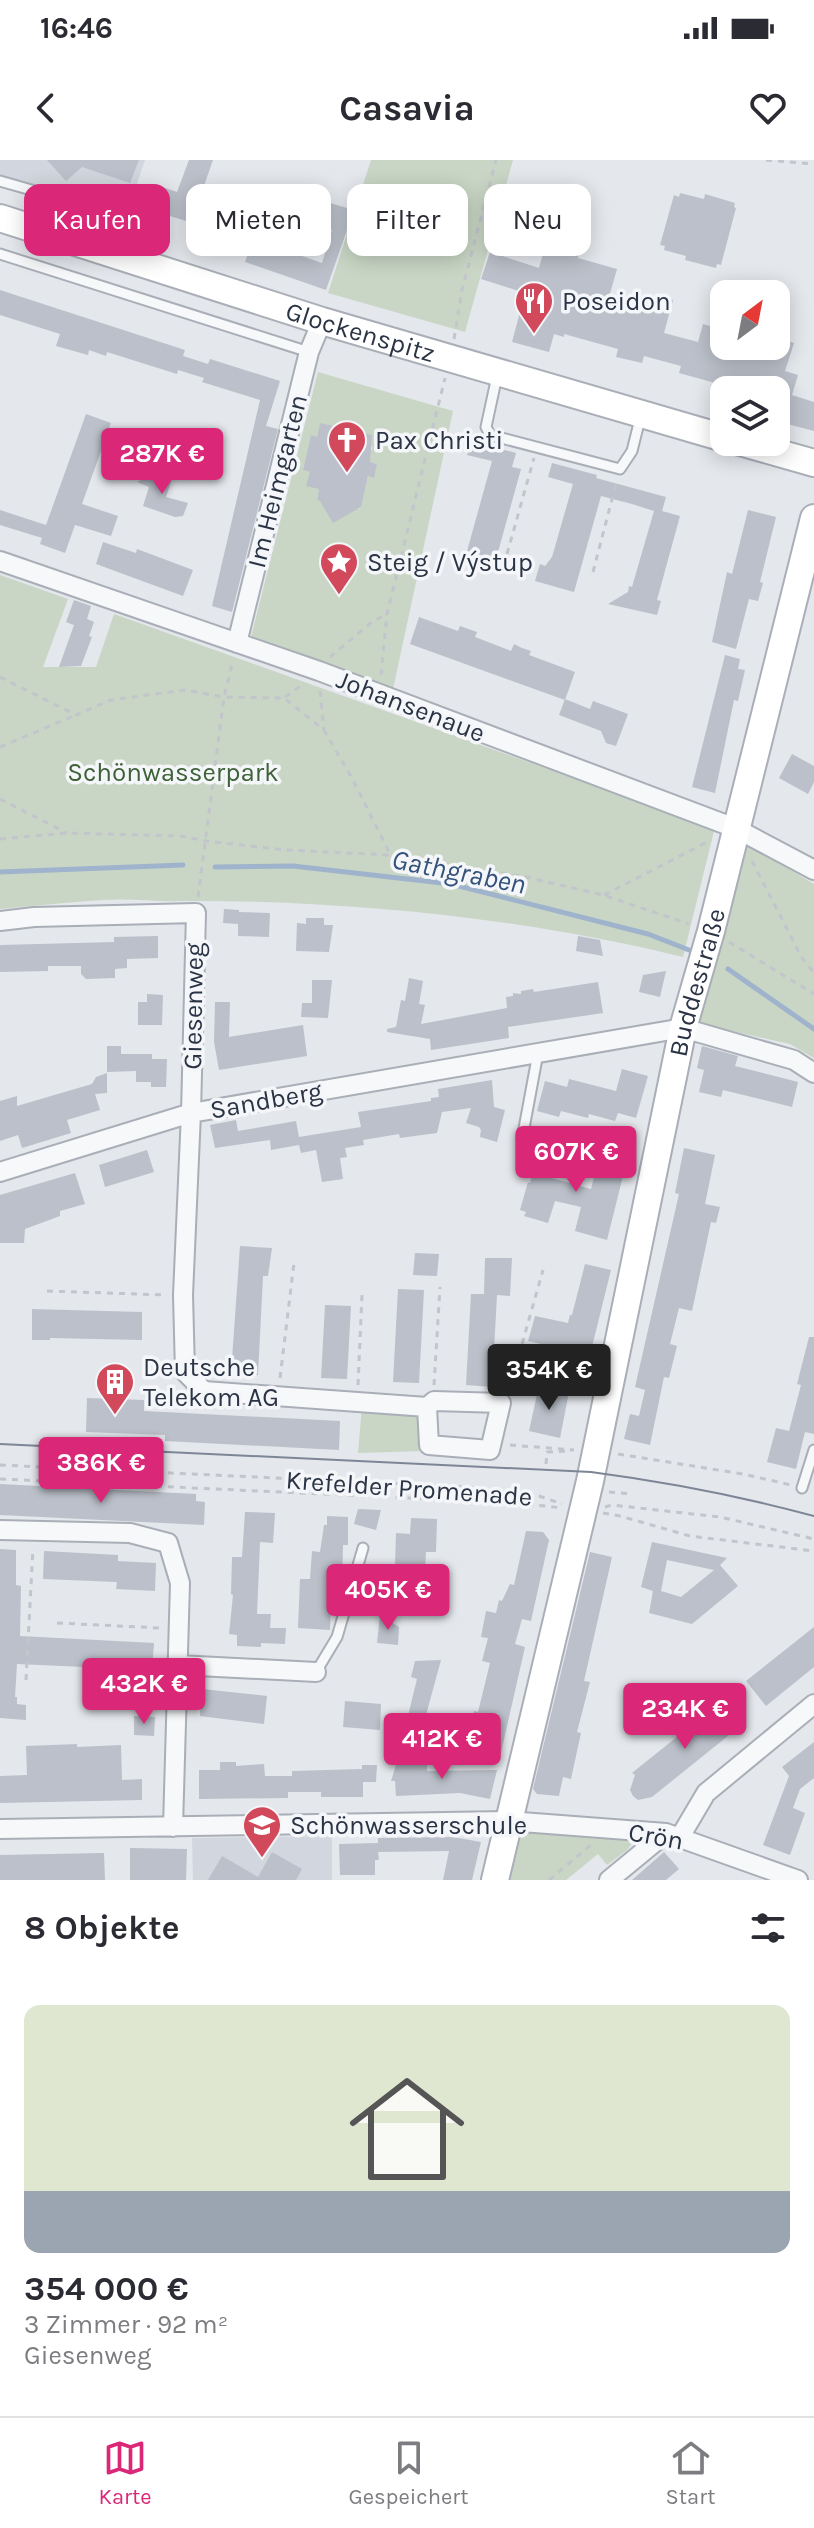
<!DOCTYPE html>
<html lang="de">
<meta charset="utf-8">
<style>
:root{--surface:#fff;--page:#f2f2f3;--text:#2b2b33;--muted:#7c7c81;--line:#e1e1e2;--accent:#db2777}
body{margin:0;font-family:Karla,sans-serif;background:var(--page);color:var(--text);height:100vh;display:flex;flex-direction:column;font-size:30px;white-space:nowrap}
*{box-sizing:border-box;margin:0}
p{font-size:26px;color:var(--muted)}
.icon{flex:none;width:44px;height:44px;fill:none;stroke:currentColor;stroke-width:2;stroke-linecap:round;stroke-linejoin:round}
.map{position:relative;height:1720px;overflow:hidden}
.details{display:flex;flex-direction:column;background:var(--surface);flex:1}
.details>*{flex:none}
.guide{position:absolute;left:24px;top:24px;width:766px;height:72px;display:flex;gap:16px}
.needle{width:52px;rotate:32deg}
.controls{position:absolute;left:710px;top:120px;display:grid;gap:16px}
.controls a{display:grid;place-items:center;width:80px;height:80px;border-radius:16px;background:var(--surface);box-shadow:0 4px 20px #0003;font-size:40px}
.price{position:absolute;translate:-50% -68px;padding:0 18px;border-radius:8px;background:var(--accent);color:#fff;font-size:26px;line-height:52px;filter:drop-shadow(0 2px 4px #0008)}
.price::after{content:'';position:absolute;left:50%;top:48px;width:24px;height:18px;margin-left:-12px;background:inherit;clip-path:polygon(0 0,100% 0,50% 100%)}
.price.current{background:#222;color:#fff}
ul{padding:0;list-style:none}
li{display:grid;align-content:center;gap:16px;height:424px;padding:0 24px}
li span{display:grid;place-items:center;height:248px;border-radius:16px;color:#555}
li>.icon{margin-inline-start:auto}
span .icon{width:144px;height:144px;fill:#fffc;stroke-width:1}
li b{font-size:34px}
h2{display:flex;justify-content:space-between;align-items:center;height:96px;padding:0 24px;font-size:34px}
.chip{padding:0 28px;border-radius:16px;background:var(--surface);box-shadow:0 4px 20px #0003;font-size:28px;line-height:72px}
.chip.current{background:var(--accent);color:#fff}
.status{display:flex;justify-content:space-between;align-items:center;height:56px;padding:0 40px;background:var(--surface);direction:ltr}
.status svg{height:22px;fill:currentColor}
header{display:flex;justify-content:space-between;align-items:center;height:104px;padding:0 24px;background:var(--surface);font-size:36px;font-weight:700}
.tabs{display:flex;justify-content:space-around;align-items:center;height:112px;border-top:2px solid var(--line);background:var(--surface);font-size:22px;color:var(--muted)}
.tabs a{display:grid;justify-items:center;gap:4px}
.tabs .current{color:var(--accent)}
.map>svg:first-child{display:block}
.built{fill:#d2d6de}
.green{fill:#c9d6c5;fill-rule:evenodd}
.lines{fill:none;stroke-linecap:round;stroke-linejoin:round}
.stream{stroke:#9fb4cc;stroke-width:5}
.building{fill:#bbc0ca;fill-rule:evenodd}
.lane-casing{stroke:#a9aeb7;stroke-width:13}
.street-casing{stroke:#a9aeb7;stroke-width:22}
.secondary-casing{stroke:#a9aeb7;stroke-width:30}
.path{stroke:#c2c5cb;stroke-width:3;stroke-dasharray:6 6;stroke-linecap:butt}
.lane{stroke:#f7f8fa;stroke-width:9}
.street{stroke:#f7f8fa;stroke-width:18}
.secondary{stroke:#fff;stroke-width:26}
.tram{stroke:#7d8696;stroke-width:2}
.labels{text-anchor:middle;stroke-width:7;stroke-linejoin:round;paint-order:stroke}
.poi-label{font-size:26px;fill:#2b3445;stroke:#f4f6f9;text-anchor:start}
.street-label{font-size:26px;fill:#2b3445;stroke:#f4f6f9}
.park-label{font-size:26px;fill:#3f6138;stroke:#f4f6f9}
.water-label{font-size:28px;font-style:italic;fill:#34527a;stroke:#f4f6f9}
</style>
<div class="status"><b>16:46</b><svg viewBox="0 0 49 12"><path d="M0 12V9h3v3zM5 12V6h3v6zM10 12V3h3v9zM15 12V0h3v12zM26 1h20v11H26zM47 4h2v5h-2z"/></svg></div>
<header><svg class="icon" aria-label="back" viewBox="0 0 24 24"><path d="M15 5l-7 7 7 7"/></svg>Casavia<svg class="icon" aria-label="heart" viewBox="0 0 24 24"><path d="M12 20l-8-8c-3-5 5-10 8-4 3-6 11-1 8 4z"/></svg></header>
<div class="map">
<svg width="814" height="1720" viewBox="0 0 814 1720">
<rect width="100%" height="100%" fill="#e4e7ec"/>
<!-- built -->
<path class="built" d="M0,0H145L123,65L0,25Z
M332,1676V1720H193L192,1678Z"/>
<!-- green -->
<path class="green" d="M371,0H513L465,172L328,133Z
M318,212L453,251L393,529L251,477ZM320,264L372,287V290L369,289L366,301L377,304L374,317L368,316L360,349L317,339L322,315L303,310L311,276L317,277Z
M0,415L68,439L43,507H96L114,454L545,608L714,671L683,797C525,758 345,740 182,741C156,742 129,738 103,740C69,742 34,746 0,749Z
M739,679L814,724V898L790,884L696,863Z
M362,1246L422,1250L424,1291L358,1293Z
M530,1671L637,1677L627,1690L607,1705L598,1694L566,1720H502L515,1676Z"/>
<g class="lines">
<!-- stream -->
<path class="stream" d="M215,707L293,706L451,724L648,774L689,790
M0,712L183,705
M728,809L814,869"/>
</g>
<!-- building -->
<path class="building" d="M47,0H139L130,23L82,7L66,21Z
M189,0H213L199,40L224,48L227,40L263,52L253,79L322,103L332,70L263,50L269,32L290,38L292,32L354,50L326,130L245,102L252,82L145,48L153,24L177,32Z
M680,33L704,39L705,34L735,43L734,47L736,48L721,105L717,104L716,108L685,100L686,96L664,90L665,86L660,85L674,35L679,37Z
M558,39L591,48L578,98L617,109L609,137L652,149L655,135L673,140L664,173L698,182L703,164L724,170V189L761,199L765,186H776V177L794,183L785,211L798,215L792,235L814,242V271L776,261V230H740L679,213L681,206L644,196L642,203L616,197L618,189L564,174V177L554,174L549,192L512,182L525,133L481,119L490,92L539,108Z
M0,130L185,190L183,196L208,204L210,199L280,221L266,266L278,269L232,452L212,446L260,240L202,222L204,218L178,210L177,214L107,192L106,196L89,190L88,195L56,186L60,174L0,155Z
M86,254L111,263L82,344L118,356L111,376L75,365L65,393L40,384L42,378L0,365V350L46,365Z
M320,263L372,275L370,302L377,304L374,318L368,316L361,347L333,363L320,341L317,340L319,329L306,326L310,312L303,310L311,275L317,277Z
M471,281L516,293L512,307L521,309L493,410L464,402L492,301L467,295Z
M552,303L597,315L596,318L666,337L662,351L680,356L657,440L661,441L657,455L608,444L628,432L629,426L632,427L654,351L632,344L601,336L574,432L535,421L540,404L545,406L552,397L573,324L548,317Z
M156,313L172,318L166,337L188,343L183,356L175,357L143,346L149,327L137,322Z
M748,350L776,357L760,422L763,423L758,441L749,439L736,489L712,482L727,412L732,414Z
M103,382L136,393L137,389L193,410L183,436L96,404Z
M74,440L91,446L87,459L94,462L89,476L92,477L81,506L59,507L74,465L66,462Z
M419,457L458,471L460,466L477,472L475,477L511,491L514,484L522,488L531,491L529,495L575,512L565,540L410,484Z
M725,495L740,499L738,509L745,510L738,541L734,540L715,633L692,627Z
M565,539L590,549L593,541L628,554L616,586L606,583L601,571L559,555Z
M792,594L814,606V622L808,634L779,618Z
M224,749L239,750V757V752L270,753L269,777L238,776V764L223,763Z
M306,758H324V765H333L329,792L296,791L297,763L306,764Z
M158,776V798L127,799V808L115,809V818L86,819L81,814V806H48V811L0,812V785L114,782V777Z
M578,776L600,780L603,796L576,791Z
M666,811L660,837L639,832L643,815Z
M409,818L423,821L419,844L425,845L421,864L507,848L506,837L513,836V833L521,834V831L533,829L534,832L598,822L603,853L508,867L509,878L431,890L430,879L387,872V869L396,867L401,840L405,841Z
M312,820H332L328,858L301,857L302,843H312Z
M147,834L163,835L162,865H138V842H147Z
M215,842H230L229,877L303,865L307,896L219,910L214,882Z
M107,886H121V894H152V899H167L166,927H151V922H136V911L107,912Z
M702,886L738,896L735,906L798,922L792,947L723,930L721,937L699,932L704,910L697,908Z
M622,909L648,916L636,958L618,953L615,961L589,954L588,958L561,951L559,957L537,951L545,921L567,927L569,919L616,931Z
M107,913V933L95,934L100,950L67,960L71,973L22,988L18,975L0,981V941L17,936V946L92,924L96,917Z
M492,920L494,947L505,950L497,982L480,977L481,970L479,967L466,963L471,948L442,952L437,973L400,978L399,974L363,980L364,985L345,988L347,997L340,998L343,1019L322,1022L316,990L301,993L299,985L271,990L270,980L215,988L210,965L236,960L238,971L296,961L299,977L361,967L358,952L431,941V938L439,937L438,929Z
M684,988L715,995L705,1044L720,1047L716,1063L711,1062L692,1151L679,1148L670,1184L677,1186L669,1218L664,1217L650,1285L624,1279L630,1254L639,1256L645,1230L635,1227L679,1034L675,1033Z
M147,990L154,1012L105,1027L99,1005Z
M539,990L555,994L548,1017L591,1029L600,993L627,1000L607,1080L575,1071L581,1047L555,1041L548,1063L524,1056L526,1052L520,1050L528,1022L530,1023Z
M75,1013L85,1044L60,1051V1056L25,1069L24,1083H0V1035Z
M240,1086L272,1088L268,1116H263L258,1215L231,1213Z
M415,1093L439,1094L437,1116L413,1115Z
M485,1098H512L510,1136L497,1135L492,1227L466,1225L471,1134H484Z
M585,1104L611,1110L584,1219L567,1215L572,1191L528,1181L535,1156L568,1163L570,1155H572Z
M398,1129L424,1130L419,1223L393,1222Z
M325,1145L351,1146L347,1219L321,1218Z
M32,1149L142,1152V1180L50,1178V1180H32Z
M809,1177H814V1274L805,1272L796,1309L767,1302L776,1268L789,1271L801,1225L797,1224Z
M539,1225L569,1232L560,1278L529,1271Z
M87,1238L144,1240V1251L340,1261L339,1290L165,1281V1275L86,1272Z
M0,1324L196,1334V1341L205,1342L204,1365L0,1355Z
M358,1349L381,1350L376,1370L354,1364Z
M245,1352L275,1353L273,1383L260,1382L257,1454H271L270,1468H286L285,1484L261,1483V1487L237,1486V1475L229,1474L233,1435L231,1434L232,1397H242Z
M327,1356L348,1357V1385H343L342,1422L332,1421L330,1470L298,1468L300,1419H310L312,1391L320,1392L324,1365H327Z
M411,1358L437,1359L436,1392H426L425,1409H418L414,1438L389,1437L391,1405H395L396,1373L410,1374Z
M526,1371L543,1372L549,1380L531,1461L522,1459L515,1484L525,1487L500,1597L403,1576L417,1519L411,1517L415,1501L441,1500L423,1566L468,1576L474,1551L478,1552L490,1503L482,1501L488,1478L481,1477L486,1451L496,1453L499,1440L502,1441L510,1424L514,1425Z
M652,1382L727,1398L720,1405L738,1426L692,1464L649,1453L653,1431L641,1427ZM667,1400L714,1410L681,1437L661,1431Z
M0,1389L16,1390V1425L21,1426L20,1476L154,1483L152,1510L17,1504L15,1537H17V1544L26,1545V1560L0,1558Z
M44,1391L118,1395V1401L156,1403L155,1431L116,1429L117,1422L43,1419Z
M590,1392L612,1397L584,1521L590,1522L577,1572L581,1573L574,1605L571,1619L563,1617L559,1636L537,1634L533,1629Z
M380,1455L399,1467L398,1485L377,1483Z
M814,1467V1507L766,1546L746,1521Z
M202,1529L267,1536L264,1564L200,1556Z
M724,1539L744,1563L652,1637L638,1640L633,1636L630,1630L635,1615L632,1613Z
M345,1541L381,1544L380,1570L343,1567Z
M134,1556L155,1557L154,1576L134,1575Z
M814,1582V1618L800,1629L793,1648L805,1653L790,1695L763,1685L789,1616L782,1607Z
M77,1584V1587L121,1585L122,1620L142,1619V1640L0,1643V1616L27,1615L26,1586Z
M220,1602H236V1606L264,1604L265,1616H292V1611L362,1609V1605H377L376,1622H363V1637H321V1632H288V1638L199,1639V1610H220Z
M427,1604V1611L497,1610L490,1639L460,1633L396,1636L395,1621H391L396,1605Z
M453,1677L481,1682L472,1720H443L449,1691L378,1692L379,1700H375V1715H340L339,1684L378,1683V1678Z
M130,1688L187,1689L186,1720H130Z
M272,1692L302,1709L296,1720H208L222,1696L258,1717Z
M664,1692L679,1709L666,1720H632Z
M104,1693L105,1720H0V1695Z"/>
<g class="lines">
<defs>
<path id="lane" d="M0,21L42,33
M0,94L309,192
M497,216L486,267L490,275L620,309L632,291L641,255
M522,979L538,893
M802,1328L814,1290
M316,1512L337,1477L363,1388"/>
<path id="street" d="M0,401L319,511L735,668L814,710
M237,483L309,192L322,161
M0,761L34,757L196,753L191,953L183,1135L185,1212L204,1231L427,1247
M0,1012L191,953L683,868L794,900L814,913
M434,1241L501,1243L490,1290L429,1285L427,1247Z
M0,1370L130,1373L168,1383L180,1423L173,1667
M178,1505L316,1512
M0,1669L508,1661L666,1673L798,1720
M680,1677L706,1633L814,1544
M609,1720L666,1673"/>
<g id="secondary">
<path id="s1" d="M0,58L322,161L724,278"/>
<path d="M740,282L814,303"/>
<path id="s2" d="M495,1720L590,1321L683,868L711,771L814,358"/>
</g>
</defs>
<!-- lane casing -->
<use href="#lane" class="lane-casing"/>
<!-- street casing -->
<use href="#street" class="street-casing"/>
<!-- secondary casing -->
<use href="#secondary" class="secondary-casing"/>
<!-- path -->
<path class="path" d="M766,0L814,4
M454,179L462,130L496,0
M507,394L534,298
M593,412L617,320
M330,497L372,462L387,454
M381,515L387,454L445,218
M0,517L76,555L111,540L185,530L224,537L284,538L324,570L353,620L390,694
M320,531L324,570
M285,537L302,525
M0,587L76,555
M0,639L67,673
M0,679L67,673L181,676L206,681L286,690L390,695L526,717L603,735L689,764
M752,701L802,798L814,813
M604,735L711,680
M198,737L224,537L233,500
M729,782L814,834
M47,1131L167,1135
M280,1218L294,1103
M358,1225L362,1135
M434,1225L440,1127
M509,1230L543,1110
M510,1285L574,1290
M618,1294L743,1314L791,1325
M546,1304L547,1292L567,1291
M0,1305L469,1327L539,1336L562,1344
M0,1319L517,1343L563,1348
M609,1332L632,1334
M605,1347L612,1345L720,1357L814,1379
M603,1353L620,1356L690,1376L814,1391
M57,1463L160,1468
M26,1520L33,1388
M549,1720L592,1684"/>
<!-- lane -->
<use href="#lane" class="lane"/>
<!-- street -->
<use href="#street" class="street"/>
<!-- secondary -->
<use href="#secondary" class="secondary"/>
<!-- tram -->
<path class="tram" d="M0,1284L591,1312C667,1322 740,1336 814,1356"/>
</g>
<!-- icons -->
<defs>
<symbol id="restaurant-pin" viewBox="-11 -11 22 30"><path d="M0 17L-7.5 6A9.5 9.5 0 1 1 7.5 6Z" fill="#d1495b" stroke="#f4f6f9"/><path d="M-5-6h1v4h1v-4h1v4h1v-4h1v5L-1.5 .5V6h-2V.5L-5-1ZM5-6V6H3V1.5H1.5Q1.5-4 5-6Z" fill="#fff"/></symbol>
<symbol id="church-pin" viewBox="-11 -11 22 30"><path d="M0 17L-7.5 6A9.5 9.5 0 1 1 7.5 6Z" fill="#d1495b" stroke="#f4f6f9"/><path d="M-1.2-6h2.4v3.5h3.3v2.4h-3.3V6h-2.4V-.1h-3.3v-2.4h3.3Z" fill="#fff"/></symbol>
<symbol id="sight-pin" viewBox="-11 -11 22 30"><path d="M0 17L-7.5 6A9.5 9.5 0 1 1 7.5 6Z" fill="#d1495b" stroke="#f4f6f9"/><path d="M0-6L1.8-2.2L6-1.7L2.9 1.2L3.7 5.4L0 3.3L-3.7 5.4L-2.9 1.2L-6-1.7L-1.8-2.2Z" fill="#fff"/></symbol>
<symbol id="building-pin" viewBox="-11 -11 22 30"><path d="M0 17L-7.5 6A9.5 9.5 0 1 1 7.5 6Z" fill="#d1495b" stroke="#f4f6f9"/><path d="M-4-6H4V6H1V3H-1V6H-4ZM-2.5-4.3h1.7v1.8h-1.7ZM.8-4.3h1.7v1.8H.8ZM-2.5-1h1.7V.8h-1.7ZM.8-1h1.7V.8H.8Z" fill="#fff"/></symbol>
<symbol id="school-pin" viewBox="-11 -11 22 30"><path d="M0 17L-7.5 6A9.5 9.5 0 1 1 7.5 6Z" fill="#d1495b" stroke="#f4f6f9"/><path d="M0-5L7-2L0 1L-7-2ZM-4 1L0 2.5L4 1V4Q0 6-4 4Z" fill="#fff"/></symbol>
</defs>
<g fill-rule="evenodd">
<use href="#restaurant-pin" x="512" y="119" width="44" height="60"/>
<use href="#church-pin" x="325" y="258" width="44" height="60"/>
<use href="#sight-pin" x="317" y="380" width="44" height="60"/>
<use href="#building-pin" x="93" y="1200" width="44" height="60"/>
<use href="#school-pin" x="240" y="1643" width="44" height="60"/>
</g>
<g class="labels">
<!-- poi labels -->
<g class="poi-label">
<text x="562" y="150">Poseidon</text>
<text x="375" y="289">Pax Christi</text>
<text x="367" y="411">Steig / Výstup</text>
<text x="143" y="1216">Deutsche<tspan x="143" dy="30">Telekom AG</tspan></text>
<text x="290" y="1674">Schönwasserschule</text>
</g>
<!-- street labels -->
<g class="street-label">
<text dy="9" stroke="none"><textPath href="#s1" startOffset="378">Glockenspitz</textPath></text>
<text transform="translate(277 321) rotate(-76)" y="9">Im Heimgarten</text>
<text transform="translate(411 546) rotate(21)" y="9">Johansenaue</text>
<text dy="9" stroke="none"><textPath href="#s2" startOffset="920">Buddestraße</textPath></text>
<text transform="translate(193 846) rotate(-89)" y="9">Giesenweg</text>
<text transform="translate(266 940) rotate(-10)" y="9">Sandberg</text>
<text transform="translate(409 1328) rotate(4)" y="9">Krefelder Promenade</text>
<text transform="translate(656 1676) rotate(10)" y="9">Crön</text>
</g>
<!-- park labels -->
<g class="park-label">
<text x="173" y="621">Schönwasserpark</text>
</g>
<!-- water labels -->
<g class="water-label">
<text transform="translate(459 711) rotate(11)" y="10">Gathgraben</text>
</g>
</g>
</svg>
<div class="controls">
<a><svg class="needle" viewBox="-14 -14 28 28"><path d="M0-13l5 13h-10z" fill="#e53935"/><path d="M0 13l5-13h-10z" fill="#7c7c81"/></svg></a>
<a><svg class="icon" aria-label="layers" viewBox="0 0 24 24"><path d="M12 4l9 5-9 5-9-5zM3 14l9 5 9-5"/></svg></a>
</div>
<b class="price" style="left:162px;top:336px">287K €</b>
<b class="price" style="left:576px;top:1034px">607K €</b>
<b class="price current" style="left:549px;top:1252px">354K €</b>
<b class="price" style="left:101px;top:1345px">386K €</b>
<b class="price" style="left:388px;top:1472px">405K €</b>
<b class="price" style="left:144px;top:1566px">432K €</b>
<b class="price" style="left:685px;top:1591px">234K €</b>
<b class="price" style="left:442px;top:1621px">412K €</b>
<div class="guide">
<a class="chip current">Kaufen</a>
<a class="chip">Mieten</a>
<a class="chip">Filter</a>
<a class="chip">Neu</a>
</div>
</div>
<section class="details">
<h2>8 Objekte<svg class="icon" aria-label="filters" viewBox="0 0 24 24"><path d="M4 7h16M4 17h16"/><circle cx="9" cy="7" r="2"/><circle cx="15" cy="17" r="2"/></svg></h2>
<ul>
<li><span style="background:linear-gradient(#dfe7d0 75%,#9aa5b1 0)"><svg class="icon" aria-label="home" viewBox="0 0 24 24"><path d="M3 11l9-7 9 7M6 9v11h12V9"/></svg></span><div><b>354 000 €</b><p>3 Zimmer · 92 m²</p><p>Giesenweg</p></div></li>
</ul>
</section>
<nav class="tabs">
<a class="current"><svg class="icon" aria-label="map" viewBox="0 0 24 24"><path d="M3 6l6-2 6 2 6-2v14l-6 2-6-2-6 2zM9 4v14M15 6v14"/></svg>Karte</a>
<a><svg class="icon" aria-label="saved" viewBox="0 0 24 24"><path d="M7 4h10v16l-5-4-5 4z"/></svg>Gespeichert</a>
<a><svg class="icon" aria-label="home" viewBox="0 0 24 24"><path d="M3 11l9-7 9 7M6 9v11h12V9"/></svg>Start</a>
</nav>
